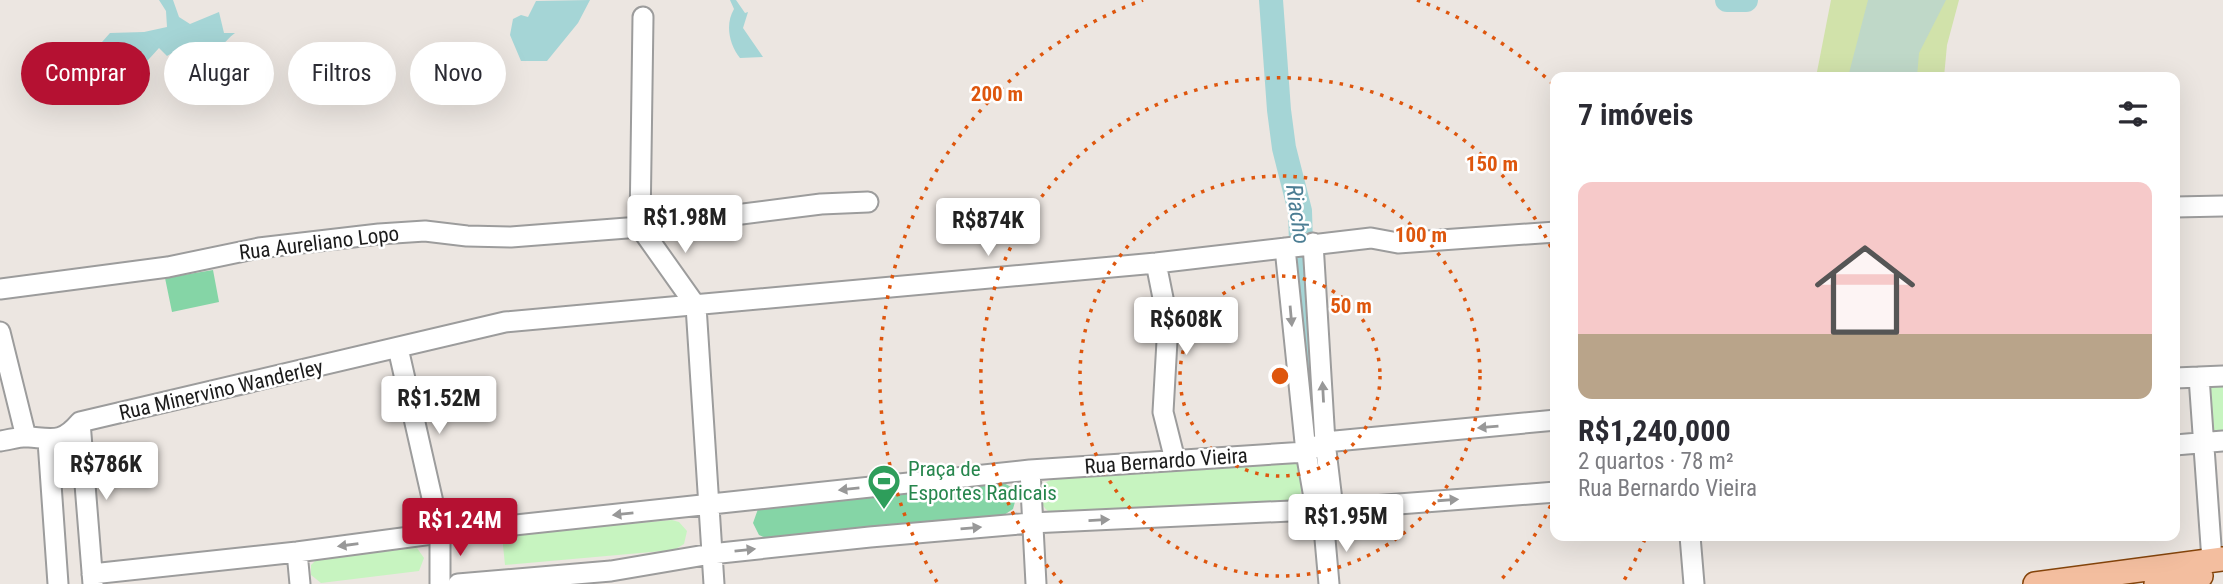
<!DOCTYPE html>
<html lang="pt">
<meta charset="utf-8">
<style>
:root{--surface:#fff;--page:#f7f7f7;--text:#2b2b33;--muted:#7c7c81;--accent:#b51132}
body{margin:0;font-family:"Roboto Condensed",sans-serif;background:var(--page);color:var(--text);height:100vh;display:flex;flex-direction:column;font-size:26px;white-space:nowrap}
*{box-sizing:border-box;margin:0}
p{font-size:23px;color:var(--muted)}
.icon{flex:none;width:38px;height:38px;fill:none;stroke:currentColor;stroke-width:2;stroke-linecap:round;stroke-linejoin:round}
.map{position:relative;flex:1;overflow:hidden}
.drawer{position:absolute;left:1550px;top:72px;width:630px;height:469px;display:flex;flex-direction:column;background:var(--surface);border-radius:14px;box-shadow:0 7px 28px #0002}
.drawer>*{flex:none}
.guide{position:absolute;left:21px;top:42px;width:665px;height:63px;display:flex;gap:14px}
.price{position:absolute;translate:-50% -60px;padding:0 16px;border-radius:7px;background:#fff;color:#222;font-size:23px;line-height:46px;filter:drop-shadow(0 2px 4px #0008)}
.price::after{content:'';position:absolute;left:50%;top:42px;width:21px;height:16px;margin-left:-10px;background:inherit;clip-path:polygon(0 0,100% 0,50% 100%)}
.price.active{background:var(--accent);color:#fff}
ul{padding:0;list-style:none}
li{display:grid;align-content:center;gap:14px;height:371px;padding:0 28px}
li span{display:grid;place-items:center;height:217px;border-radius:14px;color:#555}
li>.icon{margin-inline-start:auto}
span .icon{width:126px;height:126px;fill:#fffc;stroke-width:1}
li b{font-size:30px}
h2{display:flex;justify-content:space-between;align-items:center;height:84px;padding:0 28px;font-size:30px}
.pill{padding:0 24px;border-radius:32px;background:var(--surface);box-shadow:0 7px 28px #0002;font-size:24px;line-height:63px}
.pill.active{background:var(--accent);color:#fff}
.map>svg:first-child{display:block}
.grass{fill:#d1e2aa}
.wetland{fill:#bfd8c8}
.park{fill:#c7f4c0}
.pitch{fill:#85d5a6}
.water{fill:#a5d5d6}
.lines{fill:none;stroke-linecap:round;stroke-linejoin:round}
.river{stroke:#a5d5d6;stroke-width:24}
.minor-casing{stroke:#9c9c9c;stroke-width:23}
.major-casing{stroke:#85450c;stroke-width:26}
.minor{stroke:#fff;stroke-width:19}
.major{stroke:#f3be9f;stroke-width:23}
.oneway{fill:#989898}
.ring{fill:none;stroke:#de560d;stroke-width:3.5;stroke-dasharray:3.5 7}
.labels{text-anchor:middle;stroke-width:5;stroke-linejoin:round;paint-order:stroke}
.street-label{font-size:21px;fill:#1b1b1b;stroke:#fff}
.leisure-label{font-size:21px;fill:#27864d;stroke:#fff;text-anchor:start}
.water-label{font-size:23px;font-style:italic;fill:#4b7d93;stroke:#fff}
.centre{fill:#de560d;stroke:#fff;stroke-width:3.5}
.ring-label{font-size:21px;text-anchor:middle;font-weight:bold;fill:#de560d;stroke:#fff;stroke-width:5;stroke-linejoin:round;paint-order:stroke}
</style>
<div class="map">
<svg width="2223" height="584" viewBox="0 0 2223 584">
<rect width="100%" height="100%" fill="#ece6e1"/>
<!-- grass -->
<path class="grass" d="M1831,0H1959L1947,45L1944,77H1816Z"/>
<!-- wetland -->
<path class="wetland" d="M1868,0H1946L1919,53L1917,77H1848Z"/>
<!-- park -->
<path class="park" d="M2223,381V430H2212L2207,382Z
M1296,460C1302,468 1304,491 1298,500L1054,511H1048C1039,504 1039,492 1044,483L1053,479Z
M672,520L679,522L687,531L684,544L674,550L505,565L502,535Z
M417,548L424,558L419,571L321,583L311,575V565L318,558Z"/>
<!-- pitch -->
<path class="pitch" d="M213,270L219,302L172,312L165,278Z
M1002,482L1011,487L1016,498L1013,509L1004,515L766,538L759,535L753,523L758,509L765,506Z"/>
<!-- water -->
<path class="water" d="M159,0H173L179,17L190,24L219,12L224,33H235C229,37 224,45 217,48C200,56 184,45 167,56L159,48L139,70L126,74L113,53L86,60L110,33L144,32L167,27L166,11Z
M590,0L578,23L547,61H521L510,35L513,19L521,15L528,17L536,1Z
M730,0H736L745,13L748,12L743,28L763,57L740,58C729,44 725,24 734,9Z"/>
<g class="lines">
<!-- river -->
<path class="river" d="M1271,0L1279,110L1284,148L1300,211L1302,275L1314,428
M1727,0H1746"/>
<defs>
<path id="minor" d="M2175,207L2223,206
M640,227L643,17
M640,227L696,306
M1313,243L1325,442L1333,509L1329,518
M1285,248L1306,452L1316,509L1324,528L1329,584
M1156,263L1168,323L1163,412L1175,460
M0,289L168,267L259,248L379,234L425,231L467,236L511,237L640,227L821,204L868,202
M696,306L714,584
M0,332L26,437
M398,348L440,533V584
M2199,377L2212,560
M2175,378L2223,376
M80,422L93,584
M0,441C9,440 20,436 29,437C54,439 62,443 80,422L505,322L1156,263L1371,238L1398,243L1556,232
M48,441L58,584
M2175,445L2223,441
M1030,470L1036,584
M1690,536L1694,584
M297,552L300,584
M92,574L297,552L440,533L1030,470L1306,452L1325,442L1556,420
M458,584L611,571L711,554L870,537L1031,523L1333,509L1556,492"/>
<path id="major" d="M2035,584L2223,559
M2156,584L2201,576"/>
</defs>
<!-- minor casing -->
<use href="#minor" class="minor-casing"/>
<!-- major casing -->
<use href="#major" class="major-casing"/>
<!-- minor -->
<use href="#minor" class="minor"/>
<!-- major -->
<use href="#major" class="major"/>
</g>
<!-- one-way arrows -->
<defs><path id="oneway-solid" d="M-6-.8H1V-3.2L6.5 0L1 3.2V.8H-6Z" transform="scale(1.75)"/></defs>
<g class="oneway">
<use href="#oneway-solid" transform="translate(1291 316) rotate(85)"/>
<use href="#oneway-solid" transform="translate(1323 392) rotate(-93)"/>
<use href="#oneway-solid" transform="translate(1488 427) rotate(175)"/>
<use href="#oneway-solid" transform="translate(849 489) rotate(174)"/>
<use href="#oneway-solid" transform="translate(1448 500) rotate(-4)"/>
<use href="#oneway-solid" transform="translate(623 514) rotate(174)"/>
<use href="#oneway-solid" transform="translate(1099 520) rotate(-3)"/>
<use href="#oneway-solid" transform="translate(971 528) rotate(-5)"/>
<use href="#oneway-solid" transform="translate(348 545) rotate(172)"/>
<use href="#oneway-solid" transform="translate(745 550) rotate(-6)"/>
</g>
<!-- distance rings -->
<g class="ring">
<circle cx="1280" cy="376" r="100"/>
<circle cx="1280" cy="376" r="200"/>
<path d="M1555 496A300 300 0 0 1 1498 583M1062 583A300 300 0 1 1 1555 256"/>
<path d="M1645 539A400 400 0 0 1 1623 582M937 582A400 400 0 0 1 1143 0M1417 0A400 400 0 0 1 1555 86"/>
</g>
<!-- icons -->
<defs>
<symbol id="stadium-pin" viewBox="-11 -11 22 30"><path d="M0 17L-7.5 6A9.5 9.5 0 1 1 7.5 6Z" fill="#2e9e5b" stroke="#fff"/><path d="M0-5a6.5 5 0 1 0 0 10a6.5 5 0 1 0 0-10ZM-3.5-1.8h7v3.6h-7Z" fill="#fff"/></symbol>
</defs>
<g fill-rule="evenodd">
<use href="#stadium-pin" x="865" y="462" width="38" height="52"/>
</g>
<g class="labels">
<!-- street labels -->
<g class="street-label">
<text transform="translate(319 243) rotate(-7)" y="7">Rua Aureliano Lopo</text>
<text transform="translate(221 390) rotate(-13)" y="7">Rua Minervino Wanderley</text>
<text transform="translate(1166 461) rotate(-4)" y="7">Rua Bernardo Vieira</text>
</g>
<!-- leisure labels -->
<g class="leisure-label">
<text x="908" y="476">Praça de<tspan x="908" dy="24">Esportes Radicais</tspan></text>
</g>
<!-- water labels -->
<g class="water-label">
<text transform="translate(1298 214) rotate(82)" y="8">Riacho</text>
</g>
</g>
<circle cx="1280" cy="376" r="10" class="centre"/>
<g class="ring-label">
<text x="997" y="101">200 m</text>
<text x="1492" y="171">150 m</text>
<text x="1421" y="242">100 m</text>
<text x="1351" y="313">50 m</text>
</g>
</svg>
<b class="price" style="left:685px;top:255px">R$1.98M</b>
<b class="price" style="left:988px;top:258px">R$874K</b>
<b class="price" style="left:1186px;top:357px">R$608K</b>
<b class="price" style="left:439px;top:436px">R$1.52M</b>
<b class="price" style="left:106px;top:502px">R$786K</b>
<b class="price" style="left:1346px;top:554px">R$1.95M</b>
<b class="price active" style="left:460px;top:558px">R$1.24M</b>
<div class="guide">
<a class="pill active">Comprar</a>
<a class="pill">Alugar</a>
<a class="pill">Filtros</a>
<a class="pill">Novo</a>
</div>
<section class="drawer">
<h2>7 imóveis<svg class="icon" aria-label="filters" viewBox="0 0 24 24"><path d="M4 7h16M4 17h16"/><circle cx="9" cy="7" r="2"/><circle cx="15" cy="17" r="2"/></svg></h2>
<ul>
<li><span style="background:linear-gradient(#f6c9c9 70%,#b9a48a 0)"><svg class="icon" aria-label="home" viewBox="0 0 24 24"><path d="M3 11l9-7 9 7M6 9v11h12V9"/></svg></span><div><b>R$1,240,000</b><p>2 quartos · 78 m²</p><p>Rua Bernardo Vieira</p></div></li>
</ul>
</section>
</div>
